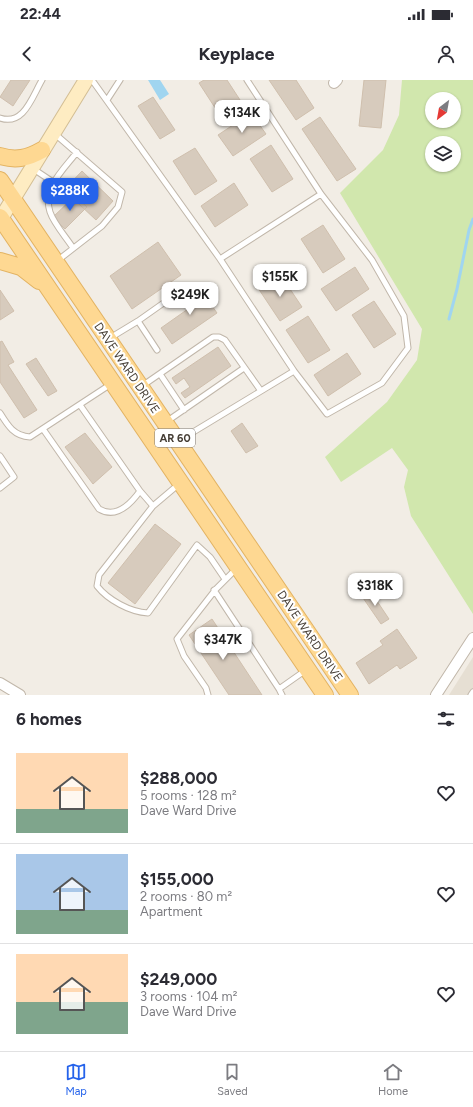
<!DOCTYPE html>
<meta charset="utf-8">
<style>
:root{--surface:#fff;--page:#f2f2f3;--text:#2b2b33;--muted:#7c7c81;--line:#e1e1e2;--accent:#2563eb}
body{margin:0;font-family:Figtree,sans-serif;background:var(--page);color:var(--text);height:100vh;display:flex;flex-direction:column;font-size:15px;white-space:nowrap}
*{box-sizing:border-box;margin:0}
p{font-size:13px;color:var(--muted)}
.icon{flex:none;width:22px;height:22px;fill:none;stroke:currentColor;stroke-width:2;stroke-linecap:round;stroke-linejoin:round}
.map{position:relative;height:615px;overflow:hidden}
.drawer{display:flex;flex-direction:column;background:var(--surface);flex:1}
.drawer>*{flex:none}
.needle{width:26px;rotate:211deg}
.tools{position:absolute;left:425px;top:12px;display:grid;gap:8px}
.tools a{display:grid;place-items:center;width:36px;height:36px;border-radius:50%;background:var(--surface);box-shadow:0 1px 3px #0004;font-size:20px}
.price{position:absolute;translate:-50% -34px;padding:0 9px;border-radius:8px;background:#fff;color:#222;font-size:13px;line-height:26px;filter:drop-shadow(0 1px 2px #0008)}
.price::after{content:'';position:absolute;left:50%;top:24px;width:12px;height:9px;margin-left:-6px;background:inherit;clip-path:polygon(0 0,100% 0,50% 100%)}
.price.on{background:var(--accent);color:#fff}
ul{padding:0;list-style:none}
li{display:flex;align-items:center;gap:12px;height:100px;padding:0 16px}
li+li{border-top:1px solid var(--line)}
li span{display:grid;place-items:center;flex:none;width:112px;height:80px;border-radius:0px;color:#555}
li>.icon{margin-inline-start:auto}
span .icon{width:48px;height:48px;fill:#fffc;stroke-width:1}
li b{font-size:17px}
h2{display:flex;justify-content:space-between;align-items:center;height:48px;padding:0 16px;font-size:17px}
.status{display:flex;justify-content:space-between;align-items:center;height:28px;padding:0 20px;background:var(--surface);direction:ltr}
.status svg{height:11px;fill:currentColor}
header{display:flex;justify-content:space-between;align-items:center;height:52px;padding:0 16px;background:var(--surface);font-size:18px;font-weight:700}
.tab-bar{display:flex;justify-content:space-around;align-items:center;height:56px;border-top:1px solid var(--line);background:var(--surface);font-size:11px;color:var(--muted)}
.tab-bar a{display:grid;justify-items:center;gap:2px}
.tab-bar .on{color:var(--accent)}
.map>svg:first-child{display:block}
.residential{fill:#e6dfd3}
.green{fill:#d1e7ad;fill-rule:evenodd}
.water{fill:#a0d5f0}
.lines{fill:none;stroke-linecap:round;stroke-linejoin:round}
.stream{stroke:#a0d5f0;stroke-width:3}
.building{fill:#d7cbbd;stroke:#cfbfad}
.lane-casing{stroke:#c1b7aa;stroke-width:7}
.street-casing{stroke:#c1b7aa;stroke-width:12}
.secondary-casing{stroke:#d3be94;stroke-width:16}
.primary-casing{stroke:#e3b362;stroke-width:18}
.lane{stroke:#fff;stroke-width:5}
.street{stroke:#fff;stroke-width:10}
.secondary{stroke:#feecc2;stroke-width:14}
.primary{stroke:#fed892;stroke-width:16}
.labels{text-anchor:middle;stroke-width:4;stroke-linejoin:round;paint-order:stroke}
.shield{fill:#fff;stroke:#7d7771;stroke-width:1}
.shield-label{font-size:11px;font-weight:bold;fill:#453d34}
.street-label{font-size:12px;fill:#453d34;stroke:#fff}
</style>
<div class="status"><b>22:44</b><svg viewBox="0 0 49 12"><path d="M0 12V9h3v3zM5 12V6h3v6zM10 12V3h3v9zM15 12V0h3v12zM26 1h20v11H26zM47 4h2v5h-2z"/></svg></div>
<header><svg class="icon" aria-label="back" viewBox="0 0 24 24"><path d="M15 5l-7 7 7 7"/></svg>Keyplace<svg class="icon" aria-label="person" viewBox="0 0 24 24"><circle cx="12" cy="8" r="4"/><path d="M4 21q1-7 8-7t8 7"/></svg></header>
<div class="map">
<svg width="473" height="615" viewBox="0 0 473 615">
<rect width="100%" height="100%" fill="#f2ede5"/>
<!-- residential -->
<path class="residential" d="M473,577V615H449Z"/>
<!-- green -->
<path class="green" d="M402,0H473V534L411,436L404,407L408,390L392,368L341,402L325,377L387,322L417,280L422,249L340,113L383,70L399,35ZM432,19H454V41H432ZM432,63H454V85H432Z"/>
<!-- water -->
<path class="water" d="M148,0H160L169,14L160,20Z"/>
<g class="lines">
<!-- stream -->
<path class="stream" d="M449,239L457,209L469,150L473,139"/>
</g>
<!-- building -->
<path class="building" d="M11,0H30L13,26L0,17Z
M204,0H227L242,23L221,37L199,3Z
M269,0H296L314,28L296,40Z
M364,0H386L381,48L359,46Z
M153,17L175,50L160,59L138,26Z
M251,33L266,54L233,76L218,55Z
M320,37L356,89L337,101L302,49Z
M271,65L293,99L272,112L250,79Z
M195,68L217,101L195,115L173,81Z
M82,91L113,121L96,140L64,110Z
M234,103L248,125L215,147L201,126Z
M75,116L87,127L65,149L53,137Z
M323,145L345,179L323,193L301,159Z
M158,162L181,195L132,229L110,196Z
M355,187L369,209L336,231L321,209Z
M280,194L302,227L280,241L258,208Z
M198,206L217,233L172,264L161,248L188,229L181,218Z
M0,210L14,231L0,240Z
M374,221L396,254L374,268L352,235Z
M308,236L330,270L308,283L286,250Z
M2,261L14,282L8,285L37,330L24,338L0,302V262Z
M218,267L231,286L185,318L181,313L190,307L184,298L176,304L172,298Z
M347,273L361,294L328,316L314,295Z
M36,278L57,311L48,316L26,284Z
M242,343L258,366L246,373L231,351Z
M85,353L112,387L93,404L65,367Z
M155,444L181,464L135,524L108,503Z
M369,509L389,539L381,544L361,515Z
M212,539L262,615H229L189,555Z
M397,549L417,578L400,589L397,585L369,604L356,583L383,565L380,561Z"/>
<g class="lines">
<defs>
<path id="lane" d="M92,0L220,179L294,291L327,334L382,303L408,268L404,236L372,180L321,114L247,0
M107,20L120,0
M0,38C24,46 32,17 42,0
M55,54L122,112L118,127L102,146L57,181
M32,88L53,102
M73,168C66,157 54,144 50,132C42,108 64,89 77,72
M220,179L321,114
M110,258L138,241
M157,270L138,241L172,217
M160,294L184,330
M142,306L213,257H219L225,260L261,311
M0,333C8,346 14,356 30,357L111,304
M166,342L244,288
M43,349L99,429C116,439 130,425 140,411L80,325
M180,360L294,291
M0,376L14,397L0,408
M179,404L153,426L99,495L97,506C108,520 130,532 148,533L197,465L210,477L225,499
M140,411L153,426
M214,510L279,609L306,590
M279,609L282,615
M208,615L206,608L184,576L177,559L216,509L236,489
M471,615L473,612"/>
<path id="street" d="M334,3L337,0
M0,603L20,615
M436,615L473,558"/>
<path id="secondary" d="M0,140L86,0"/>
<path id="primary" d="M0,76C16,81 28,78 42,70
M0,100L350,615
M0,137L325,615
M0,181L21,187L39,201"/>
</defs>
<!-- lane casing -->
<use href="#lane" class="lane-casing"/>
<!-- street casing -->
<use href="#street" class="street-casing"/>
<!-- secondary casing -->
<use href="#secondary" class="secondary-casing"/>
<!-- primary casing -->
<use href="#primary" class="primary-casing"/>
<!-- lane -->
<use href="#lane" class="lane"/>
<!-- street -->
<use href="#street" class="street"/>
<!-- secondary -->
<use href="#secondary" class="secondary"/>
<!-- primary -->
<use href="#primary" class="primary"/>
</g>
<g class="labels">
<!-- shield labels -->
<rect class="shield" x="155" y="349" width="40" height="18" rx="3"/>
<g class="shield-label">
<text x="175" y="362">AR 60</text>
</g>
<!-- street labels -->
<g class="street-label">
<text transform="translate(127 288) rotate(56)" y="4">DAVE WARD DRIVE</text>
<text transform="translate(310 556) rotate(56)" y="4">DAVE WARD DRIVE</text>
</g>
</g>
</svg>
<div class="tools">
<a><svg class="needle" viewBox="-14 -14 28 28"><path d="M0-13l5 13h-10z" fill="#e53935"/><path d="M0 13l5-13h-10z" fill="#7c7c81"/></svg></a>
<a><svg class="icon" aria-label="layers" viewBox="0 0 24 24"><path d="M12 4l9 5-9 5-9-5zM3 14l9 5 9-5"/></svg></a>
</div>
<b class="price" style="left:242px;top:54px">$134K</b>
<b class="price on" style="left:70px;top:132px">$288K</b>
<b class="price" style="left:280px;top:218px">$155K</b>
<b class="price" style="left:190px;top:236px">$249K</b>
<b class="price" style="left:375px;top:527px">$318K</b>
<b class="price" style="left:223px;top:581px">$347K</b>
</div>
<section class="drawer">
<h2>6 homes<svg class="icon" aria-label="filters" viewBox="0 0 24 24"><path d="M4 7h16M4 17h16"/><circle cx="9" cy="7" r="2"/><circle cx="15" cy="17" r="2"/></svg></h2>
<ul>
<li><span style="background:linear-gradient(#ffd9b3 70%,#7fa58c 0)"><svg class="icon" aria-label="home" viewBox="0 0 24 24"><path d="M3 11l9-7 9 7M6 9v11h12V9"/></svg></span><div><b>$288,000</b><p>5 rooms · 128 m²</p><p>Dave Ward Drive</p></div><svg class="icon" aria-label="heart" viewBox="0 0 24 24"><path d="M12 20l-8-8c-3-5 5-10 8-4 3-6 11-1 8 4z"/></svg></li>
<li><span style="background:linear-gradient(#a9c7e8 70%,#7fa58c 0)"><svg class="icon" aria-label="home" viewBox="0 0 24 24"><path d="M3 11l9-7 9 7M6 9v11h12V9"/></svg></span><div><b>$155,000</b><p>2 rooms · 80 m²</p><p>Apartment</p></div><svg class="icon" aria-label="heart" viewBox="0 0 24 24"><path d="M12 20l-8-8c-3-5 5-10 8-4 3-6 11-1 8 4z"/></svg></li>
<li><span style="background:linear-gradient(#ffd9b3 60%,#7fa58c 0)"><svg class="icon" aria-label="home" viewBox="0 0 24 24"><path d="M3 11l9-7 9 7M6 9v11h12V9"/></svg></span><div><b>$249,000</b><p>3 rooms · 104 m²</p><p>Dave Ward Drive</p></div><svg class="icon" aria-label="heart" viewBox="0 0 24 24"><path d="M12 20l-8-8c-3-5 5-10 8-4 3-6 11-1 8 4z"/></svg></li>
</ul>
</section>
<nav class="tab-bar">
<a class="on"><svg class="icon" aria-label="map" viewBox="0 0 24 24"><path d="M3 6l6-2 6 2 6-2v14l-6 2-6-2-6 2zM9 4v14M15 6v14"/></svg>Map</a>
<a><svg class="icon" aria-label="saved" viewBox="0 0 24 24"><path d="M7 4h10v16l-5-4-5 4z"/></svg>Saved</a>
<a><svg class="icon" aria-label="home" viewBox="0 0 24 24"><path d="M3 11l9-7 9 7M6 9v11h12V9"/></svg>Home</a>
</nav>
